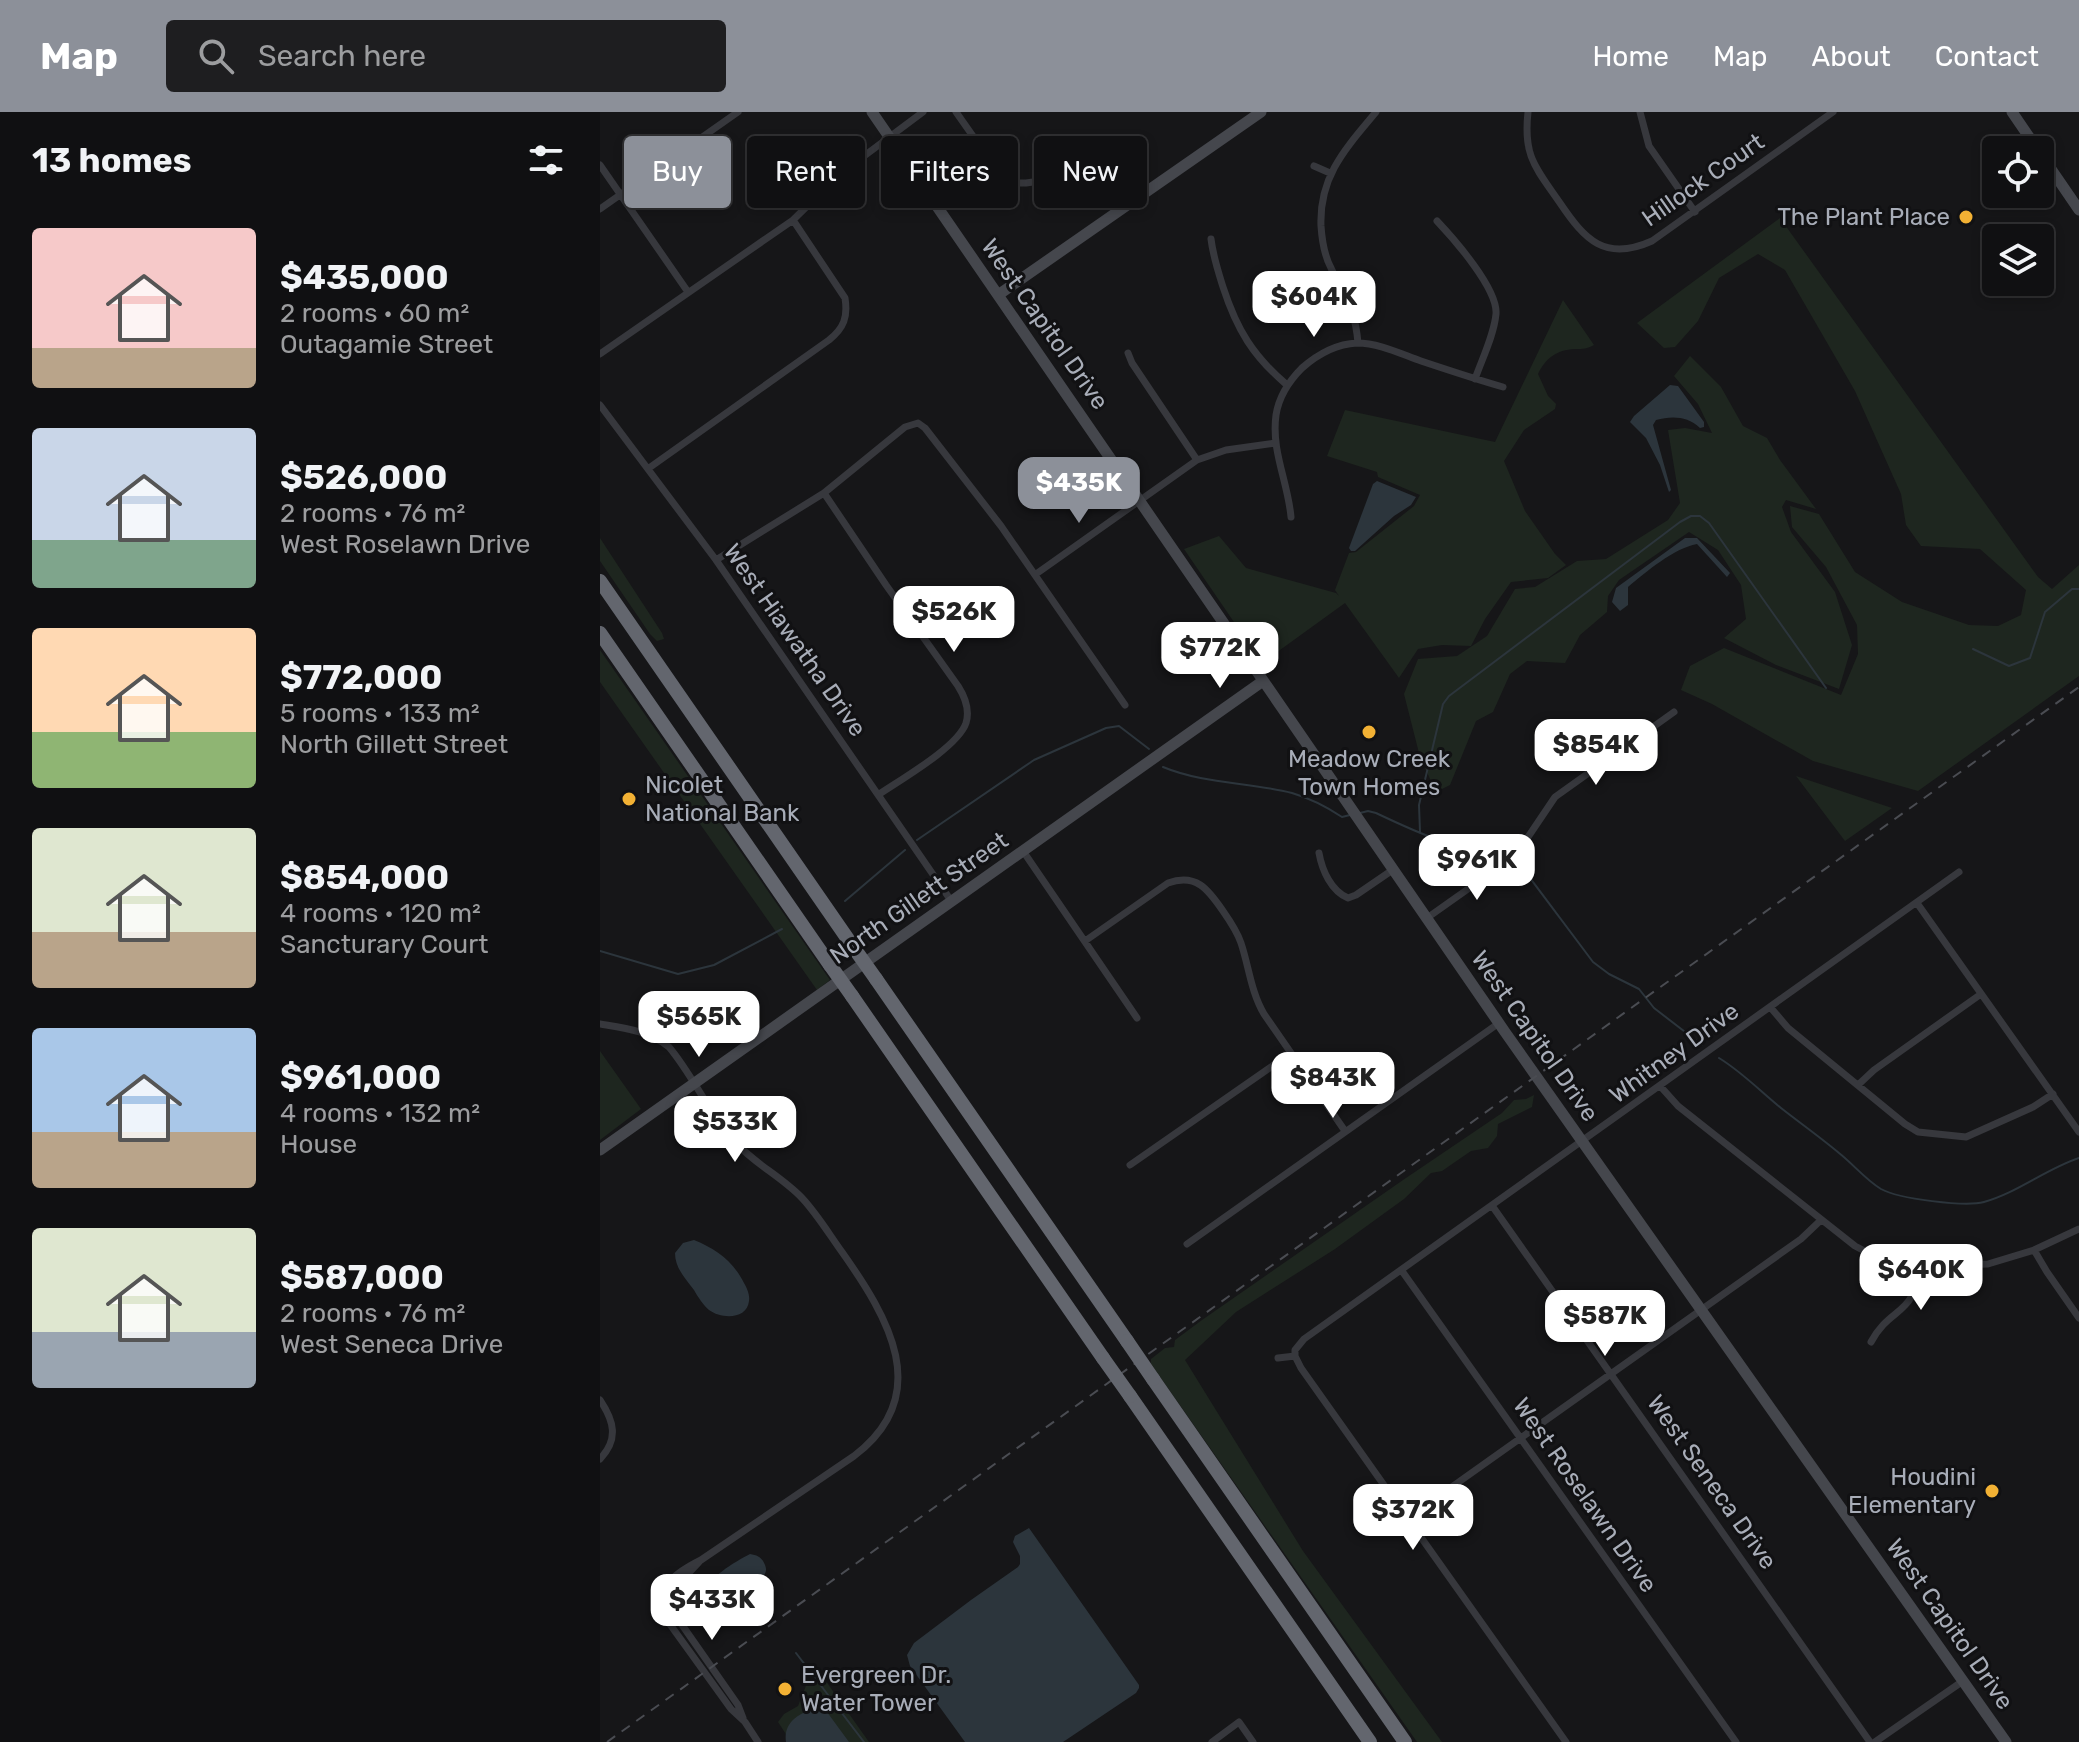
<!DOCTYPE html>
<meta charset="utf-8">
<style>
:root{--surface:#101012;--page:#1e1e20;--text:#f1f3f6;--muted:#9c9d9f;--line:#303032;--accent:#8c9099}
body{margin:0;font-family:Rubik,sans-serif;background:var(--page);color:var(--text);height:100vh;display:flex;flex-direction:column;font-size:30px;white-space:nowrap}
*{box-sizing:border-box;margin:0}
p{font-size:26px;color:var(--muted)}
.icon{flex:none;width:44px;height:44px;fill:none;stroke:currentColor;stroke-width:2;stroke-linecap:round;stroke-linejoin:round}
.map{position:relative;flex:1;overflow:hidden}
.details{display:flex;flex-direction:column;background:var(--surface);width:600px}
.details>*{flex:none}
.guide{position:absolute;left:24px;top:24px;width:760px;height:72px;display:flex;gap:16px}
.tools{position:absolute;left:1382px;top:24px;display:grid;gap:16px}
.tools a{display:grid;place-items:center;width:72px;height:72px;border-radius:8px;background:var(--surface);box-shadow:0 4px 12px #0003,0 0 0 2px var(--line);font-size:40px}
.price{position:absolute;translate:-50% -68px;padding:0 18px;border-radius:16px;background:#fff;color:#222;font-size:26px;line-height:52px;filter:drop-shadow(0 2px 4px #0008)}
.price::after{content:'';position:absolute;left:50%;top:48px;width:24px;height:18px;margin-left:-12px;background:inherit;clip-path:polygon(0 0,100% 0,50% 100%)}
.price.active{background:var(--accent);color:#fff}
ul{padding:0;list-style:none}
li{display:flex;align-items:center;gap:24px;height:200px;padding:0 32px}
li span{display:grid;place-items:center;flex:none;width:224px;height:160px;border-radius:8px;color:#555}
li>.icon{margin-inline-start:auto}
span .icon{width:96px;height:96px;fill:#fffc;stroke-width:1}
li b{font-size:34px}
h2{display:flex;justify-content:space-between;align-items:center;height:96px;padding:0 32px;font-size:34px}
.tag{padding:0 28px;border-radius:8px;background:var(--surface);box-shadow:0 4px 12px #0003,0 0 0 2px var(--line);font-size:28px;line-height:72px}
.tag.active{background:var(--accent);color:#fff}
header{display:flex;align-items:center;gap:48px;box-sizing:border-box;height:112px;padding:0 40px;background:var(--accent);color:#fff}
header strong{font-size:38px}
nav{display:flex;gap:44px;margin-inline-start:auto;font-size:28px}
.search{width:560px;height:72px;background:var(--page);display:flex;align-items:center;gap:20px;box-sizing:border-box;padding:0 28px;border-radius:8px;color:var(--muted);font-size:30px}
main{display:flex;flex:1;min-height:0}
.map>svg:first-child{display:block}
.green{fill:#1e261f}
.water{fill:#2c353c}
.lines{fill:none;stroke-linecap:round;stroke-linejoin:round}
.stream{stroke:#2c353c;stroke-width:2}
.street{stroke:#37383d;stroke-width:7}
.secondary{stroke:#45474d;stroke-width:11}
.highway{stroke:#63666e;stroke-width:14}
.rail{stroke:#4a4c52;stroke-width:2;stroke-dasharray:10 8;stroke-linecap:butt}
.highway-bridge{stroke:#63666e;stroke-width:14}
.poi-dot{fill:#f2b134;stroke:#111113;stroke-width:3}
.labels{text-anchor:middle;stroke-width:6;stroke-linejoin:round;paint-order:stroke}
.street-label{font-size:24px;fill:#a8adb8;stroke:#111113}
.poi-label{font-size:24px;fill:#a8adb8;stroke:#111113;text-anchor:end}
</style>
<header>
<strong>Map</strong>
<div class="search"><svg class="icon" aria-label="search" viewBox="0 0 24 24"><circle cx="10" cy="10" r="6"/><path d="M15 15l6 6"/></svg>Search here</div>
<nav><a>Home</a><a>Map</a><a>About</a><a>Contact</a></nav>
</header>
<main>
<section class="details">
<h2>13 homes<svg class="icon" aria-label="filters" viewBox="0 0 24 24"><path d="M4 7h16M4 17h16"/><circle cx="9" cy="7" r="2"/><circle cx="15" cy="17" r="2"/></svg></h2>
<ul>
<li><span style="background:linear-gradient(#f6c9c9 75%,#b9a48a 0)"><svg class="icon" aria-label="home" viewBox="0 0 24 24"><path d="M3 11l9-7 9 7M6 9v11h12V9"/></svg></span><div><b>$435,000</b><p>2 rooms · 60 m²</p><p>Outagamie Street</p></div></li>
<li><span style="background:linear-gradient(#c9d6e8 70%,#7fa58c 0)"><svg class="icon" aria-label="home" viewBox="0 0 24 24"><path d="M3 11l9-7 9 7M6 9v11h12V9"/></svg></span><div><b>$526,000</b><p>2 rooms · 76 m²</p><p>West Roselawn Drive</p></div></li>
<li><span style="background:linear-gradient(#ffd9b3 65%,#8fb573 0)"><svg class="icon" aria-label="home" viewBox="0 0 24 24"><path d="M3 11l9-7 9 7M6 9v11h12V9"/></svg></span><div><b>$772,000</b><p>5 rooms · 133 m²</p><p>North Gillett Street</p></div></li>
<li><span style="background:linear-gradient(#dfe7d0 65%,#b9a48a 0)"><svg class="icon" aria-label="home" viewBox="0 0 24 24"><path d="M3 11l9-7 9 7M6 9v11h12V9"/></svg></span><div><b>$854,000</b><p>4 rooms · 120 m²</p><p>Sancturary Court</p></div></li>
<li><span style="background:linear-gradient(#a9c7e8 65%,#b9a48a 0)"><svg class="icon" aria-label="home" viewBox="0 0 24 24"><path d="M3 11l9-7 9 7M6 9v11h12V9"/></svg></span><div><b>$961,000</b><p>4 rooms · 132 m²</p><p>House</p></div></li>
<li><span style="background:linear-gradient(#dfe7d0 65%,#9aa5b1 0)"><svg class="icon" aria-label="home" viewBox="0 0 24 24"><path d="M3 11l9-7 9 7M6 9v11h12V9"/></svg></span><div><b>$587,000</b><p>2 rooms · 76 m²</p><p>West Seneca Drive</p></div></li>
</ul>
</section>
<div class="map">
<svg width="1479" height="1630" viewBox="0 0 1479 1630">
<rect width="100%" height="100%" fill="#161618"/>
<!-- green -->
<path class="green" d="M1180,106L1438,465L1452,477L1479,453V564L1318,679L1213,649L1112,592L1081,578L1090,554L1124,536L1241,583L1258,542L1257,513L1226,455L1192,415L1190,394L1219,402L1255,460L1302,490L1369,513L1398,514L1421,503L1426,478L1380,437L1321,434L1306,413L1301,382L1255,279L1185,158L1158,142L1119,166L1098,209L1075,235L1064,236L1037,211Z
M963,188L994,233C987,237 983,237 975,237C956,238 946,246 938,262L948,284L956,292L955,297L924,318L904,349L925,399L955,442L966,453L948,466L911,470L885,507L871,534L842,533L818,537L799,566L745,491L662,551L584,437L619,424L646,456L736,481L739,484L735,478L749,441L756,440L814,394L820,383L778,365L777,360L727,344L745,298L895,330Z
M1090,244L1121,275L1143,314L1167,326L1180,348L1216,397L1186,388L1182,395L1191,420L1235,480L1252,533L1239,577L1176,553L1124,526L1146,507L1141,473L1118,438L1089,420L1019,468L1008,484L1007,500L980,523L965,551L927,549L910,562L893,600L876,609L850,673L836,680L820,645L804,582L818,547L857,544L887,524L915,477L935,475L977,449L1006,447L1068,408L1080,391L1068,318L1085,316L1112,321L1098,292L1074,264Z
M0,426L62,521L64,527L57,529L50,522L0,449Z
M0,538L230,868L217,878L0,570Z
M1196,664L1292,696L1245,729Z
M0,939L41,997L0,1028Z
M934,983L932,995L898,1012L897,1024L888,1036L871,1039L842,1059L831,1061L804,1087L735,1137L636,1200L585,1248L703,1439L842,1630H817L551,1252V1247L565,1236L574,1235L575,1228L602,1208L803,1068L902,1001L914,988L926,987Z
M218,1558L269,1630H191L178,1610L184,1602L198,1594L207,1571Z"/>
<!-- water -->
<path class="water" d="M1070,273L1078,274L1104,310V315L1100,316C1087,304 1072,304 1056,308L1053,313L1071,378L1069,380L1060,353L1046,326L1030,310L1034,304Z
M777,369L816,385L811,393L794,404L755,439H751L749,436L773,372Z
M1085,426H1097L1130,461L1127,465L1097,432C1074,436 1046,460 1028,475V493L1020,499L1012,490L1016,476Z
M94,1128C116,1137 133,1149 144,1171C147,1176 150,1183 149,1189C147,1208 121,1207 109,1198C103,1193 98,1185 94,1178C85,1166 75,1156 75,1141L83,1131Z
M429,1416L539,1573V1576L536,1581L463,1630H365L310,1554L307,1543L314,1531L371,1488L418,1455L420,1452V1444L413,1430L415,1424Z
M150,1442C157,1443 162,1445 165,1453C167,1458 166,1460 163,1465C158,1472 124,1496 115,1497C113,1497 111,1497 109,1496L102,1483C109,1465 133,1451 150,1442Z
M216,1597L227,1600L249,1630H186C183,1611 199,1600 216,1597Z"/>
<g class="lines">
<!-- stream -->
<path class="stream" d="M1373,537L1409,554L1430,546L1445,500L1472,477H1479
M563,655C604,672 649,670 692,681C709,686 727,695 742,705L750,703
M760,701L768,699L776,701C816,720 860,741 904,739L908,743
M820,720L819,693L843,592L849,584L1080,410L1091,404H1100L1109,411L1226,576
M317,728L434,648L506,616L519,614L549,637
M913,747L921,754L993,850L1009,862L1039,877L1054,896L1102,933
M245,789L305,738
M0,839L78,862L114,853L182,817
M1119,946C1142,960 1160,979 1181,996C1200,1011 1220,1025 1239,1041C1253,1052 1266,1068 1281,1077C1299,1087 1365,1095 1384,1090C1417,1081 1446,1057 1479,1046
M196,1541L264,1630"/>
<!-- street -->
<path class="street" d="M356,0L401,64L417,71H426L433,70L449,62
M928,0C923,45 936,56 960,91C985,128 1005,150 1052,129L1233,0
M1040,0L1049,34L1095,100
M0,53L88,180
M714,54L730,61
M0,97L138,0
M837,109C854,127 898,177 896,202C894,223 882,247 875,267
M611,127C613,144 618,159 623,175C637,218 653,244 687,273
M758,231C755,195 745,187 731,156C724,143 722,129 721,114C719,64 746,36 776,0
M528,241L532,251L597,348
M0,242L193,108L240,62L323,0
M0,293L116,448L352,790
M49,356L229,228C244,216 248,205 245,186L193,108
M224,381L286,473L358,574C365,585 370,598 366,611C358,635 300,668 278,683
M691,405C688,370 671,339 676,303C679,284 689,269 702,256C718,242 735,232 757,231C779,231 801,242 821,249C848,258 875,267 903,275
M116,448L224,381L305,315L318,311L325,316L401,414L525,593
M436,462L597,348L626,338L676,331
M423,739L537,906
M719,741C722,758 731,779 748,786L756,783L794,757
M1317,791L1479,1020
M827,806L916,743L955,685L1074,600
M485,829L568,771C596,761 608,777 623,799C630,809 637,819 641,831C649,855 651,880 664,902L745,1019
M1171,896L1188,916L1305,1012L1318,1020L1366,1025L1433,995L1453,982
M0,912C24,916 50,919 69,935C94,965 109,1002 136,1031C155,1052 182,1065 202,1086C217,1102 229,1122 242,1140C288,1205 335,1283 254,1344L101,1448C71,1463 53,1477 69,1511L131,1597L145,1610L158,1630
M1258,973L1274,958L1381,882
M1061,975L1078,994L1255,1134L1274,1144L1283,1146L1362,1153L1388,1152L1434,1138L1479,1117
M530,1053L691,941
M893,1095L1270,1630
M587,1132L899,911
M1434,1138L1447,1160L1479,1206
M802,1159L1136,1630
M1271,1230C1291,1192 1318,1205 1318,1150
M678,1246L695,1244
M0,1288C14,1309 19,1327 0,1347
M808,1406L1201,1127L1221,1108
M99,1450C85,1466 69,1476 73,1500L138,1593L143,1606
M612,1630L639,1610L653,1630
M966,1630L701,1256L695,1244V1238L704,1227L1359,760
M1275,1630L1363,1569"/>
<!-- secondary -->
<path class="secondary" d="M272,0L905,920L1406,1630
M1412,0L1438,38
M1440,41L1479,98
M398,183L661,0
M0,1038L663,569"/>
<!-- highway -->
<path class="highway" d="M0,469L254,836
M0,521L230,853
M276,867L527,1229
M252,884L503,1246
M553,1267L805,1630
M530,1284L770,1630"/>
<!-- rail -->
<path class="rail" d="M7,1630L1479,575"/>
<!-- highway-bridge -->
<path class="highway-bridge" d="M254,836L276,867
M230,853L252,884
M527,1229L553,1267
M503,1246L530,1284"/>
</g>
<!-- markers -->
<g class="poi-dot">
<circle cx="1366" cy="105" r="8"/>
<circle cx="769" cy="620" r="8"/>
<circle cx="29" cy="687" r="8"/>
<circle cx="1392" cy="1379" r="8"/>
<circle cx="185" cy="1577" r="8"/>
</g>
<g class="labels">
<!-- street labels -->
<g class="street-label">
<text transform="translate(1103 68) rotate(-35)" y="8">Hillock Court</text>
<text transform="translate(445 212) rotate(55)" y="8">West Capitol Drive</text>
<text transform="translate(195 528) rotate(55)" y="8">West Hiawatha Drive</text>
<text transform="translate(319 786) rotate(-35)" y="8">North Gillett Street</text>
<text transform="translate(935 924) rotate(55)" y="8">West Capitol Drive</text>
<text transform="translate(1074 941) rotate(-36)" y="8">Whitney Drive</text>
<text transform="translate(1112 1370) rotate(55)" y="8">West Seneca Drive</text>
<text transform="translate(985 1383) rotate(55)" y="8">West Roselawn Drive</text>
<text transform="translate(1350 1512) rotate(55)" y="8">West Capitol Drive</text>
</g>
<!-- poi labels -->
<g class="poi-label">
<text x="1350" y="113">The Plant Place</text>
<text x="769" y="655" text-anchor="middle">Meadow Creek<tspan x="769" dy="28">Town Homes</tspan></text>
<text x="45" y="681" text-anchor="start">Nicolet<tspan x="45" dy="28">National Bank</tspan></text>
<text x="1376" y="1373">Houdini<tspan x="1376" dy="28">Elementary</tspan></text>
<text x="201" y="1571" text-anchor="start">Evergreen Dr.<tspan x="201" dy="28">Water Tower</tspan></text>
</g>
</g>
</svg>
<div class="tools">
<a><svg class="icon" aria-label="locate" viewBox="0 0 24 24"><circle cx="12" cy="12" r="6"/><path d="M12 2v4M12 18v4M2 12h4M18 12h4"/></svg></a>
<a><svg class="icon" aria-label="layers" viewBox="0 0 24 24"><path d="M12 4l9 5-9 5-9-5zM3 14l9 5 9-5"/></svg></a>
</div>
<b class="price" style="left:714px;top:227px">$604K</b>
<b class="price active" style="left:479px;top:413px">$435K</b>
<b class="price" style="left:354px;top:542px">$526K</b>
<b class="price" style="left:620px;top:578px">$772K</b>
<b class="price" style="left:996px;top:675px">$854K</b>
<b class="price" style="left:877px;top:790px">$961K</b>
<b class="price" style="left:99px;top:947px">$565K</b>
<b class="price" style="left:733px;top:1008px">$843K</b>
<b class="price" style="left:135px;top:1052px">$533K</b>
<b class="price" style="left:1321px;top:1200px">$640K</b>
<b class="price" style="left:1005px;top:1246px">$587K</b>
<b class="price" style="left:813px;top:1440px">$372K</b>
<b class="price" style="left:112px;top:1530px">$433K</b>
<div class="guide">
<a class="tag active">Buy</a>
<a class="tag">Rent</a>
<a class="tag">Filters</a>
<a class="tag">New</a>
</div>
</div>
</main>
